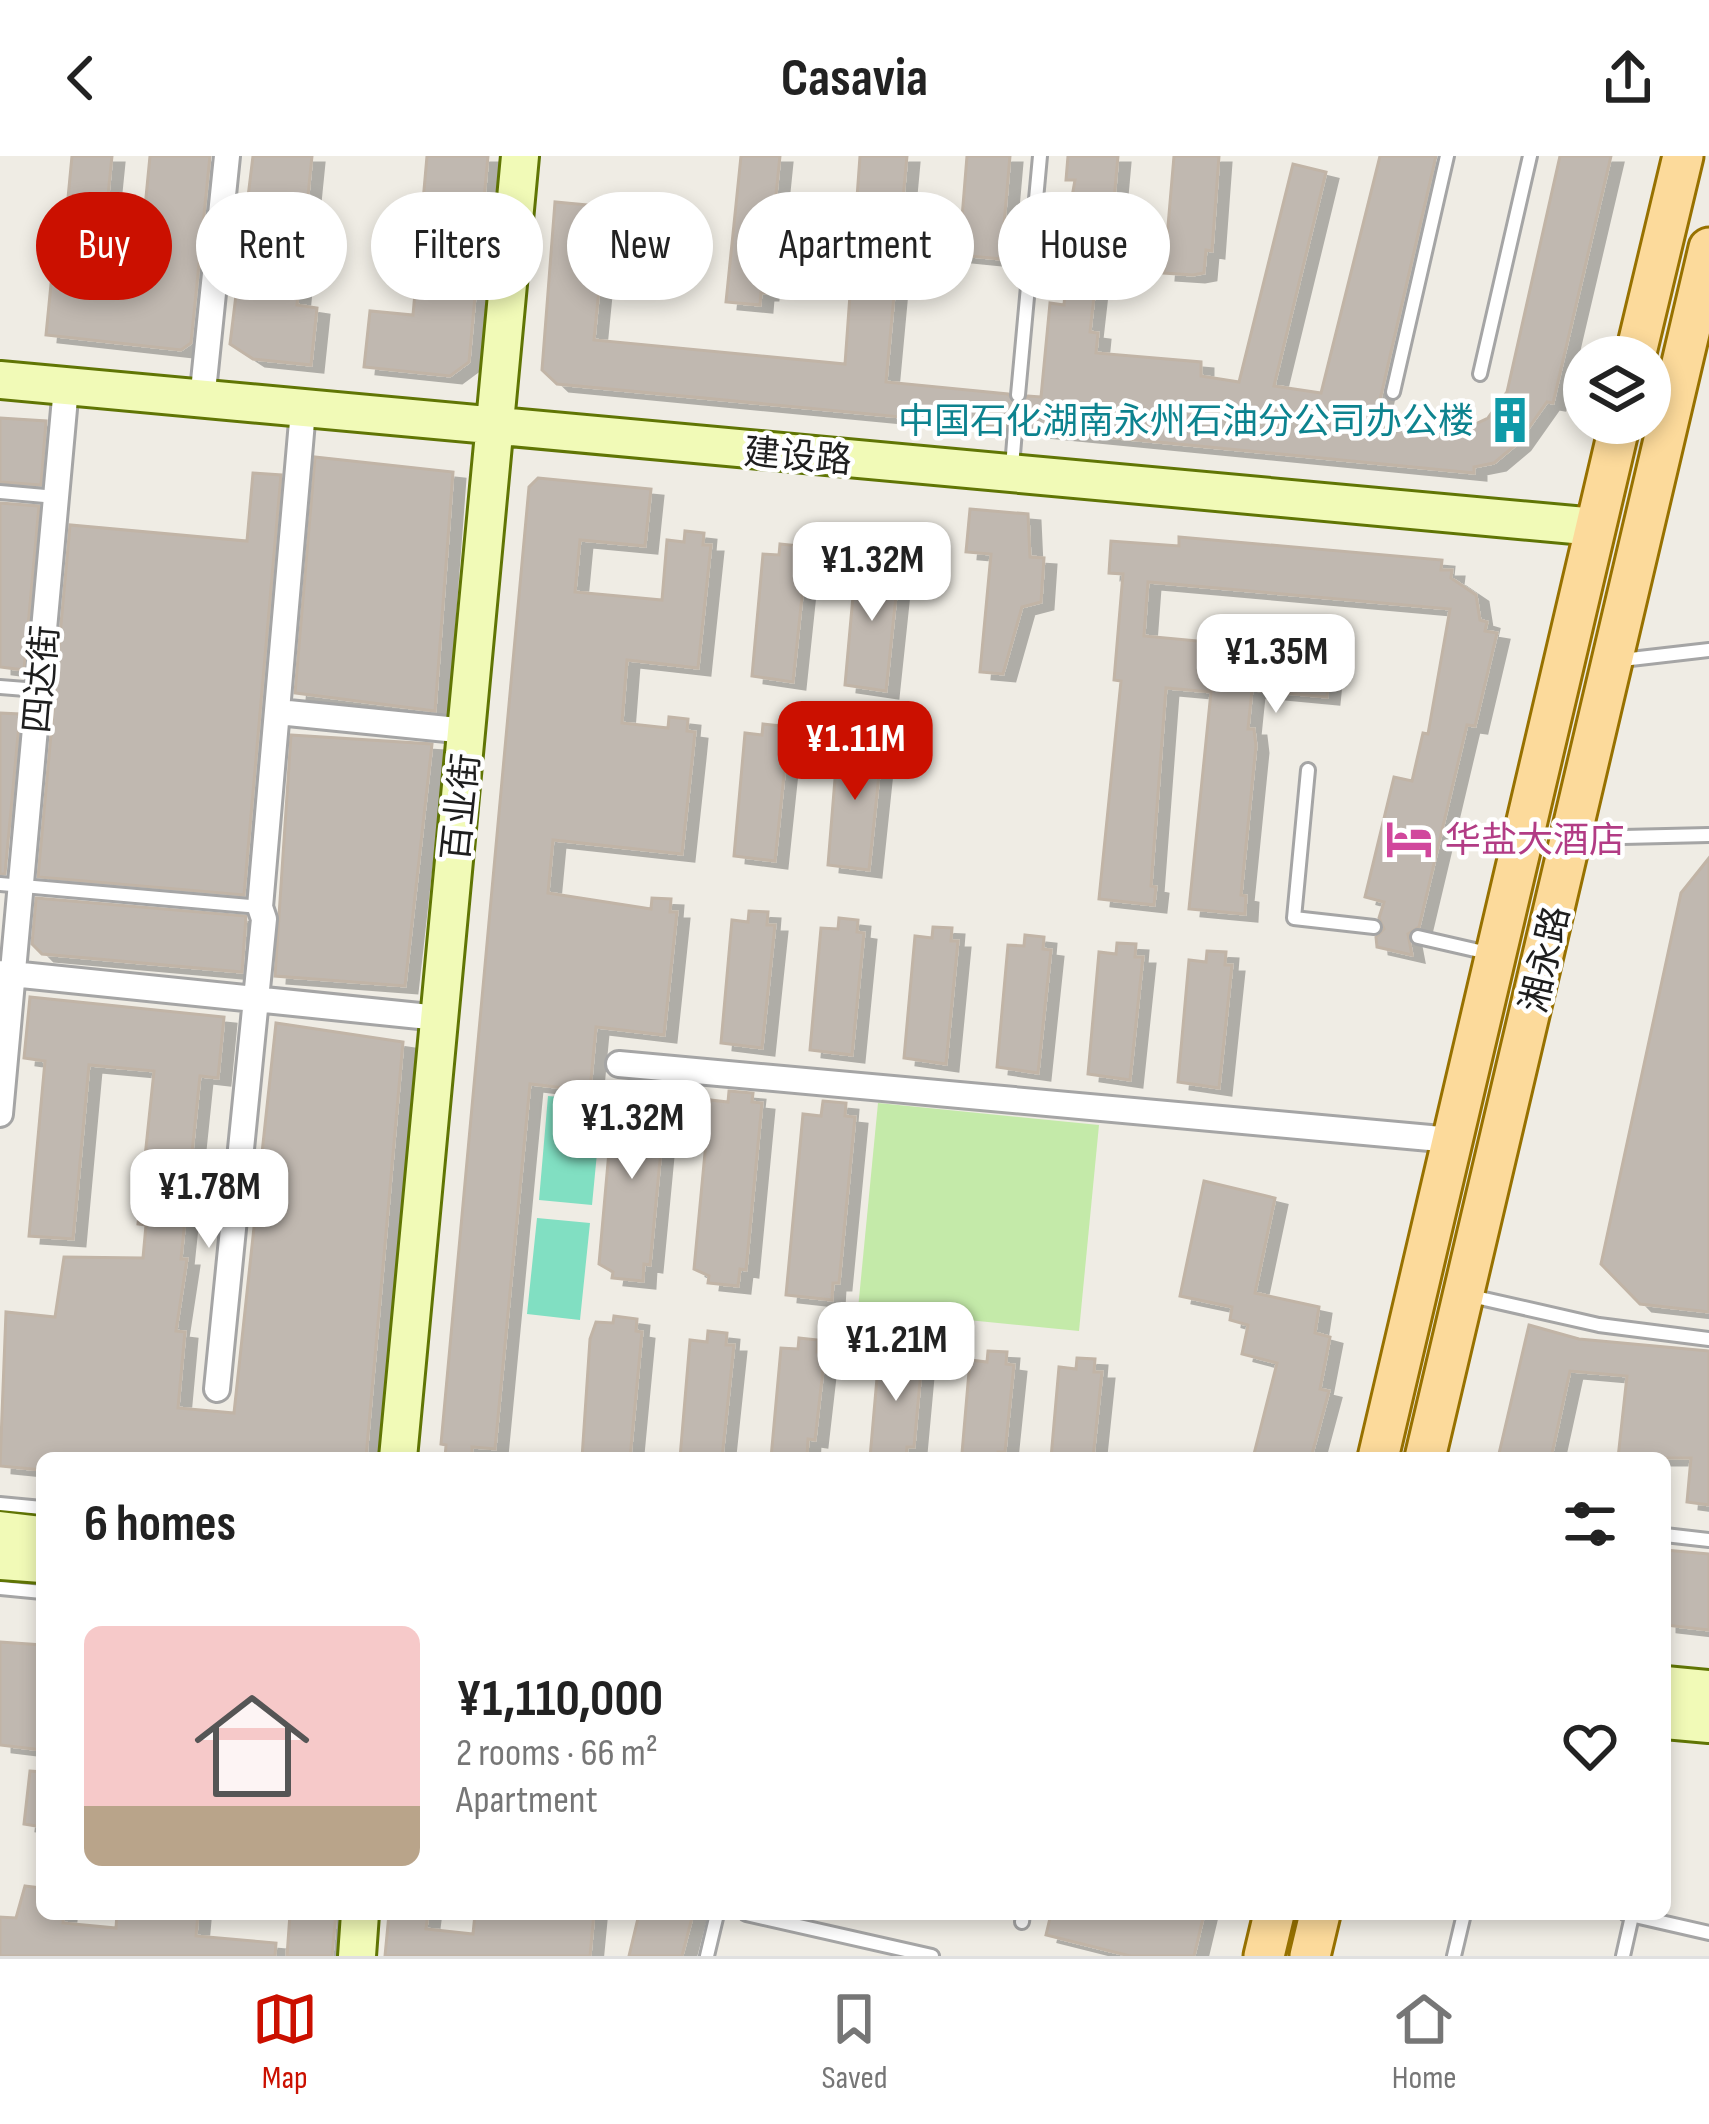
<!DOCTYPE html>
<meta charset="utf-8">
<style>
:root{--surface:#fff;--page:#f6f6f6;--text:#222;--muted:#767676;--line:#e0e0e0;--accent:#cb1000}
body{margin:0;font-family:"Sofia Sans Condensed","Noto Sans SC",sans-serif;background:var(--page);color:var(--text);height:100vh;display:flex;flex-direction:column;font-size:45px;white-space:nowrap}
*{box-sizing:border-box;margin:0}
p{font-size:39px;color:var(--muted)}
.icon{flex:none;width:66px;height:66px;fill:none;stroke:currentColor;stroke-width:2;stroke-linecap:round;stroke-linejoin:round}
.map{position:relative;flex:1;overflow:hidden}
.details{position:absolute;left:36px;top:1296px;width:1635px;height:468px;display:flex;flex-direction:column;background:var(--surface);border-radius:18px;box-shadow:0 6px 18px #0003}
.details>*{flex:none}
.hud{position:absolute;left:36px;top:36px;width:1638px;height:108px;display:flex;gap:24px}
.controls{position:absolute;left:1563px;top:180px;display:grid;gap:24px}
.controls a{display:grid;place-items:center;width:108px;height:108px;border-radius:50%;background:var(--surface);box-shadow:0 6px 18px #0003;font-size:60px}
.price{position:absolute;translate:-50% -102px;padding:0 27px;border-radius:24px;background:#fff;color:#222;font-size:39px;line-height:78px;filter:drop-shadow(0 3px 6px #0008)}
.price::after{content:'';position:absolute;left:50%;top:72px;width:36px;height:27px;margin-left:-18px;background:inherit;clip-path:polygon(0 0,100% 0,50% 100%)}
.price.current{background:var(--accent);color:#fff}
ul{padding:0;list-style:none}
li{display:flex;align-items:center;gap:36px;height:300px;padding:0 48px}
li+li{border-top:3px solid var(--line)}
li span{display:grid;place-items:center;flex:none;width:336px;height:240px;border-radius:18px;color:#555}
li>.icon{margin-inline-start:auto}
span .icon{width:144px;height:144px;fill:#fffc;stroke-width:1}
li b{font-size:51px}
h2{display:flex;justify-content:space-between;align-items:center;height:144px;padding:0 48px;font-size:51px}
.chip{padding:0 42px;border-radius:54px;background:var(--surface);box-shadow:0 6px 18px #0003;font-size:42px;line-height:108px}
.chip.current{background:var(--accent);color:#fff}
header{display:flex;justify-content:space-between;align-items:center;height:156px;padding:0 48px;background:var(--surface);font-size:54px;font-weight:700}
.dock{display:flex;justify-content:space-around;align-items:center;height:168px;border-top:3px solid var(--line);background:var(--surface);font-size:33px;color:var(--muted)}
.dock a{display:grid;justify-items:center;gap:6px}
.dock .current{color:var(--accent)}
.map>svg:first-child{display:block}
.grass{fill:#c4eaa9}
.pitch{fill:#81dfc2}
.building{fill:#c0b8b0;stroke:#c1b4a6;stroke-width:3;filter:url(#shadow)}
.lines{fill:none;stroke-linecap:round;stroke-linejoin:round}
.lane-casing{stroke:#a5a5a5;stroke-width:18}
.street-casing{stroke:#a5a5a5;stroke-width:30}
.secondary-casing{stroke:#607504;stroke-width:42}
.primary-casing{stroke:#977100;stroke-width:45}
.lane{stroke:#fff;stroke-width:12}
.street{stroke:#fff;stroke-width:24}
.secondary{stroke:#f1fab7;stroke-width:36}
.primary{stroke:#fcda9b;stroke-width:39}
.labels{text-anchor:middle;stroke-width:9;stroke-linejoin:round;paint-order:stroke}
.culture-label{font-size:36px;fill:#0d838f;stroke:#fff;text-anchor:end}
.street-label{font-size:36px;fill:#1e1e1e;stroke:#fff}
.hotel-label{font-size:36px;fill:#b23c85;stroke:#fff;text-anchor:start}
</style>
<header><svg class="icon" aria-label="back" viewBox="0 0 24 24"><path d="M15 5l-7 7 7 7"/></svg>Casavia<svg class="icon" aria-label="share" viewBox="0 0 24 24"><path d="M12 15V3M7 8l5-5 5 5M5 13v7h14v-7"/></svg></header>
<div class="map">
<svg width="1709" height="1800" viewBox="0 0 1709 1800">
<defs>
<filter id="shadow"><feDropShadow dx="12" dy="7" stdDeviation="0" flood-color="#0004"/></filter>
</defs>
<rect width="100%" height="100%" fill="#efece4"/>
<!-- grass -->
<path class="grass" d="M878,947L1099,969L1079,1175L858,1153Z"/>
<!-- pitch -->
<path class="pitch" d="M548,940L602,945L592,1049L539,1044Z
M537,1062L590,1067L580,1164L527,1158Z"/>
<!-- building -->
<path class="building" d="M72,0H112L103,89L64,84Z
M150,0H210L191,187L181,194L46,179L52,118L137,134Z
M253,0H312L297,149L317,152L311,209L253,203L230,188Z
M427,0H488L469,206L450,220L364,211L370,155L413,159Z
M741,0H780L766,137H761L760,149L726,146Z
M860,0H907L886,226L1008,238L1018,249L1028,240L1041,241L1050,147L1064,149L1068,103L1061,102L1075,24H1066L1068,0H1118L1106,133L1095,132L1090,176L1098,177L1096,197L1201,206V220L1239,226L1293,8L1326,16L1274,230L1321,237L1380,0H1436L1374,270L1450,277L1451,270L1469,271L1488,262L1507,236L1560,0H1611L1553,247L1547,246L1518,287L1494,307L1474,311V317L1025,273L1017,264L1005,271L557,228L542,214L555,46L599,50L591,132L599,133L594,184L845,208Z
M967,0H1010L1001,103L959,99Z
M1174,0H1219L1212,95L1206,94L1204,117L1193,119L1164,117Z
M0,262L46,265L41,329L0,326Z
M315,301L453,316L435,555L295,537Z
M253,317L281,319L244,739L38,721L70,369L247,385Z
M538,322L651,333L645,390L580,384L575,436L662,444L667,384L684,386L685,375L704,377L703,389H711L698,512L627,504L622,567L668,572L669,561L688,563L687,575L695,576L693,596L682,698L553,684L548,737L651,753L652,742L671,743L670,756H677L664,879L596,871L590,935L530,928L495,1293L472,1291V1302H445L446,1289L441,1288L529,331Z
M0,347L39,350L24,514L0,511Z
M970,353L1028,358L1030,401L1044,402L1041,446L1022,451L1003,518L980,516L991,398L966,396Z
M1179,381L1442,404L1441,414H1452L1451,422L1476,439L1480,464L1487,466L1485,475L1497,477L1475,570L1467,569L1419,771L1408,778L1412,799L1377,791L1376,781L1384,773L1379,762L1384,746L1365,741L1394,621L1412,625L1423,577L1428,578L1450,453L1148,426L1144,480L1316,496L1331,500L1327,541L1252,534L1248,573H1254L1256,590L1241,739L1246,740L1245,758L1189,753L1211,536L1166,532L1151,730L1156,731L1154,749L1099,743L1121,525L1114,524L1123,418L1109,417L1111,385L1179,390Z
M780,388L800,390L798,402L806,403L793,526L752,520L763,398L779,399Z
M873,397L892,399L891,411L899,412L886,535L845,529L856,407L872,409Z
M0,557L20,558L5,718H0Z
M763,568L782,570L781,582H788L775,705L734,700L745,577L762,579Z
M856,577L875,578L874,591H882L869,714L828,709L838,586L855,588Z
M291,579L432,588L405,830L275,820Z
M1709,702V1156L1640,1148L1601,1108L1681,737Z
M36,742L246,760L242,816L42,798L32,788Z
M749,755L768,756L767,769H775L762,892L721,887L732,764L748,766Z
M839,762L858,764L857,776L864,777L852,899L810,894L821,772L838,773Z
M933,771L952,772L951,785H958L946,908L904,902L915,780L932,782Z
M1025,779L1044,781L1043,793L1051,794L1038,917L997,911L1008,789L1024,790Z
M1117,787L1136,788L1135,801H1143L1130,924L1088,918L1099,796L1116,798Z
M1207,795L1226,796L1225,809H1232L1219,932L1178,926L1189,804L1206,806Z
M30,841L224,861L218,922L200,920L181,1103H187L176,1175L185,1176L178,1252L234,1257L276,867L403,886L366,1302H42V1314L0,1310L6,1156L55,1161L64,1101L143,1102L146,1069L138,1068L154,915L89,909L73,1083L29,1080L45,905L24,902Z
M634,927L657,929L656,942H666L650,1109L644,1108L643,1125L612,1122L613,1116L599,1108L614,939L633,941Z
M729,935L753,937L752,946L762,947L746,1114L740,1113L738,1130L708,1127L709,1120L694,1113L710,944L728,946Z
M823,945L846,947L845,960L855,961L839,1127H833L832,1144L786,1139L803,958L821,960Z
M1204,1025L1275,1042L1255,1137L1319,1151L1315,1177L1330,1181L1320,1233L1329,1235L1311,1302H1253L1277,1207L1242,1198L1248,1169L1230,1164L1232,1151L1180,1140Z
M614,1160L637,1163L636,1175L642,1176L630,1302H582L590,1183L596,1166L613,1167Z
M1529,1169L1579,1183L1709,1195V1349L1687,1346L1691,1302H1618L1627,1220L1570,1215L1551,1302H1498Z
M708,1175L727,1177L726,1189H734L722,1302H680L690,1184L707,1186Z
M799,1182L818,1184L817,1196L825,1197L815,1284L808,1283L807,1302H771L781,1192L798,1193Z
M897,1189L916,1191L915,1203L922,1204L914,1291H907L906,1302H870L879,1199L896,1200Z
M988,1195L1007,1196L1006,1208L1014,1209L1005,1296H998L997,1302H968L962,1297L970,1204L987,1206Z
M1077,1202L1095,1203L1094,1216H1102L1093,1302H1051L1059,1211L1076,1213Z
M1665,1394L1709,1398V1474L1665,1469Z
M0,1486L42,1489V1594L0,1589Z
M30,1615L42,1616V1671L24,1668Z
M25,1730L42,1732V1758H64L63,1767L116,1772L117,1758H198L196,1780L276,1787L275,1800H0V1761L16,1762Z
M290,1758H336L332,1800H287Z
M389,1758H428L426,1773L473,1778L475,1758H594L590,1800H385Z
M639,1758H693L682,1800H629Z
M1051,1758H1204L1194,1800H1130L1046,1779Z"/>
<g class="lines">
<defs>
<path id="lane" d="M1480,218L1530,0
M1393,236L1447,0
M1018,239L1040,0
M1012,311L1015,274
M0,336L56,341
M1622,504L1709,494
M0,531L38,534
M1308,614L1294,762L1374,771
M1580,682L1709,679
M0,728L260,751
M1418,781L1488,797
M1471,1140L1599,1169L1709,1183
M0,1348L42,1352
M1665,1379L1709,1384
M0,1432L42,1436
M746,1758L932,1800
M1626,1758L1709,1777
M1022,1766L1023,1758
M707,1800L717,1758
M1454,1800L1464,1758
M1623,1800L1632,1760"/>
<path id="street" d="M202,245L227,0
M278,556L467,575
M2,817L439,862
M619,908L1452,984
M0,958L66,231
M217,1233L264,763L260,751L303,254"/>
<path id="secondary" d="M0,224L1596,371
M398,1302L520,0
M0,1374L42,1379
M0,1405L42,1408
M1665,1529L1709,1533
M1665,1564L1709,1568
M357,1800L360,1758"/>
<path id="primary" d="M1635,201L1683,0
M1378,1302L1620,267
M1425,1302L1709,92
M1264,1800L1274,1758
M1310,1800L1320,1758"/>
</defs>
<!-- lane casing -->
<use href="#lane" class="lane-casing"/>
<!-- street casing -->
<use href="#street" class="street-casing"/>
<!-- secondary casing -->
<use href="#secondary" class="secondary-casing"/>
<!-- primary casing -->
<use href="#primary" class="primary-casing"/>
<!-- lane -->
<use href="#lane" class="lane"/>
<!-- street -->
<use href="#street" class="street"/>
<!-- secondary -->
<use href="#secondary" class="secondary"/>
<!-- primary -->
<use href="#primary" class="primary"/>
</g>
<!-- icons -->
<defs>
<symbol id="building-bare" viewBox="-9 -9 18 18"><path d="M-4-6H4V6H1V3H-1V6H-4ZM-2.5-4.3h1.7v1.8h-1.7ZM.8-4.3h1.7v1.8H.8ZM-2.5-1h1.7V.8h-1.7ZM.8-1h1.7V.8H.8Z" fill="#0f9aa8" stroke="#fff" stroke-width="2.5" paint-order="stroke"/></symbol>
<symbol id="hotel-bare" viewBox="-9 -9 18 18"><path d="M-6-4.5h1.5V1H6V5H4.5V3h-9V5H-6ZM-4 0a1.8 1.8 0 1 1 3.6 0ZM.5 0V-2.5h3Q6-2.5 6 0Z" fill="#d1479c" stroke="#fff" stroke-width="2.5" paint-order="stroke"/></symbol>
</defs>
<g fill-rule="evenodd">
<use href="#building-bare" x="1477" y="231" width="66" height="66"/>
<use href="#hotel-bare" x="1376" y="650" width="66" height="66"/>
</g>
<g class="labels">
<!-- culture labels -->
<g class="culture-label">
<text x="1474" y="277">中国石化湖南永州石油分公司办公楼</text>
</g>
<!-- street labels -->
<g class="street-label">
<text transform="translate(798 299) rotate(5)" y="13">建设路</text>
<text transform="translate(40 523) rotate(-85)" y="13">四达街</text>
<text transform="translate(460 651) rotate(-84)" y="13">百业街</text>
<text transform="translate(1544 803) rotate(-77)" y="13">湘永路</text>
</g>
<!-- hotel labels -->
<g class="hotel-label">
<text x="1445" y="696">华盐大酒店</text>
</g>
</g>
</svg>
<div class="controls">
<a><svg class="icon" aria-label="layers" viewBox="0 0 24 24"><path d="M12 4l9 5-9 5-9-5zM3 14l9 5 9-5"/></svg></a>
</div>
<b class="price" style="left:872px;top:468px">¥1.32M</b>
<b class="price" style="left:1276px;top:560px">¥1.35M</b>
<b class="price current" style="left:855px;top:647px">¥1.11M</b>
<b class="price" style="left:632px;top:1026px">¥1.32M</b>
<b class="price" style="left:209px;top:1095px">¥1.78M</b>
<b class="price" style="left:896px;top:1248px">¥1.21M</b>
<div class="hud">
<a class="chip current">Buy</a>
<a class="chip">Rent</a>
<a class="chip">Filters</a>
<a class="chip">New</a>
<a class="chip">Apartment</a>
<a class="chip">House</a>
</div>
<section class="details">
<h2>6 homes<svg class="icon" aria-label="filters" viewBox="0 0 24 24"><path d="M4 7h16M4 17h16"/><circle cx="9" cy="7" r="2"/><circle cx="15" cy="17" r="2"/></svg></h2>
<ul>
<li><span style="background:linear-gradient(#f6c9c9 75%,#b9a48a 0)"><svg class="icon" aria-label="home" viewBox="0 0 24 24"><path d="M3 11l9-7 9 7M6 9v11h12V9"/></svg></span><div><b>¥1,110,000</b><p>2 rooms · 66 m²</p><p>Apartment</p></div><svg class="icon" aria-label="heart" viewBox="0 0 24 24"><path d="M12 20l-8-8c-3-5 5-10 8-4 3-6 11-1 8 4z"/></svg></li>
</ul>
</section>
</div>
<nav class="dock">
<a class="current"><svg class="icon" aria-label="map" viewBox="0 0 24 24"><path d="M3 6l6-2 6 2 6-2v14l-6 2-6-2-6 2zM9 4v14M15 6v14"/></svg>Map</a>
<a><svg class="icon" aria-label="saved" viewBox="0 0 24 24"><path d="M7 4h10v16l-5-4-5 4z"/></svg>Saved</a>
<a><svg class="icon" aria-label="home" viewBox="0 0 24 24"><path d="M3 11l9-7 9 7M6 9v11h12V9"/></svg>Home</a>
</nav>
